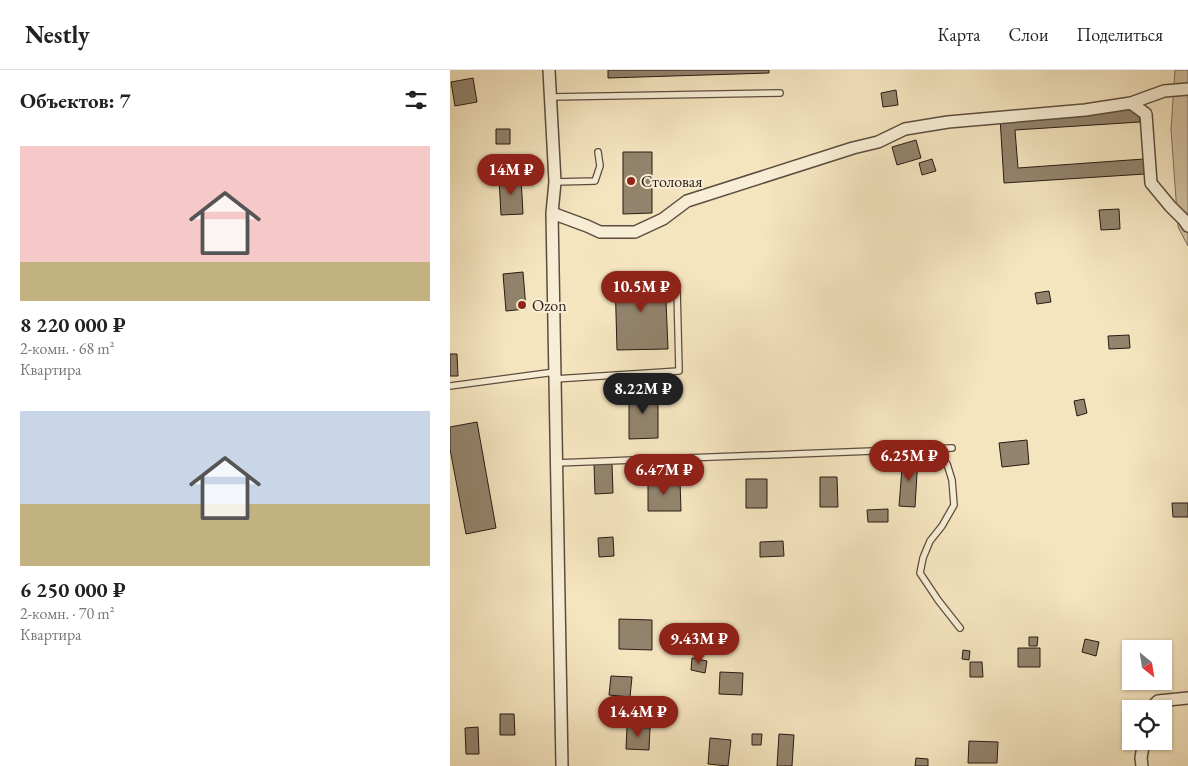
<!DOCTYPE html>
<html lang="ru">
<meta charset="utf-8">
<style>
:root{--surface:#fff;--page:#f2f2f2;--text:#222;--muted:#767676;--line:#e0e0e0;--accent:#8f2418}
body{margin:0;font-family:"EB Garamond",serif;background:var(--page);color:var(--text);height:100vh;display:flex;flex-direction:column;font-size:19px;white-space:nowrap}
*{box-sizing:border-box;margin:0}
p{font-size:16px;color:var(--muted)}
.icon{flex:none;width:28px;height:28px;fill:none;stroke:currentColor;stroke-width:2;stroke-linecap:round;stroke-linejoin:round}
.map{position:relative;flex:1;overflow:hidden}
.sheet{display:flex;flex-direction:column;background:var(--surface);width:450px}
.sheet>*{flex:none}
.needle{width:32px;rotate:150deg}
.controls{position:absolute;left:672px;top:570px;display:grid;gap:10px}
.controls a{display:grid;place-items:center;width:50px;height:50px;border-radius:0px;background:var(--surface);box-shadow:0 1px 4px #0004;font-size:25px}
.price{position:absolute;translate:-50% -42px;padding:0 11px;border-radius:18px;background:var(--accent);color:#fff;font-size:16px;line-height:32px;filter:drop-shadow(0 1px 2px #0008)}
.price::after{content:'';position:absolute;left:50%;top:30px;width:15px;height:11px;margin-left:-8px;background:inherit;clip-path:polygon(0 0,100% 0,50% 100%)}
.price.current{background:#222;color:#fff}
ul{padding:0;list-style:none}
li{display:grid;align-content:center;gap:10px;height:265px;padding:0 20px}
li span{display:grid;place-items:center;height:155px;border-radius:0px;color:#555}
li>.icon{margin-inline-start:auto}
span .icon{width:90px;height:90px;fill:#fffc;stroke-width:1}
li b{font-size:21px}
h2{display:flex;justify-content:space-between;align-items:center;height:60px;padding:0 20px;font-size:21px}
header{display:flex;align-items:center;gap:30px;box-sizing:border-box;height:70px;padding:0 25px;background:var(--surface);border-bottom:1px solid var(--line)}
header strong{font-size:24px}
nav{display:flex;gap:28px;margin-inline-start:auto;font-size:18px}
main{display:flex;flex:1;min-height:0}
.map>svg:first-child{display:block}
.green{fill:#d2c2a2;stroke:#7e6e5c}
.building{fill:#93846d;stroke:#291a15}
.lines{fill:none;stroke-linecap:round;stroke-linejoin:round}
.lane-casing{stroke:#5c4d40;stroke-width:8}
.street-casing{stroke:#5c4d40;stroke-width:14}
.lane{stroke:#f8eed5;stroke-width:5.5}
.street{stroke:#f8eed5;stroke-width:11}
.poi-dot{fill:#8f2418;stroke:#f8eed5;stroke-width:2}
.labels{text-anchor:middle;stroke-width:4;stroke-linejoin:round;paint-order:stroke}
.poi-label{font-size:16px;fill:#291a15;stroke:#f8eed5;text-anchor:start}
</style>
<header>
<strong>Nestly</strong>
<nav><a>Карта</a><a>Слои</a><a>Поделиться</a></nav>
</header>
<main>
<section class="sheet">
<h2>Объектов: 7<svg class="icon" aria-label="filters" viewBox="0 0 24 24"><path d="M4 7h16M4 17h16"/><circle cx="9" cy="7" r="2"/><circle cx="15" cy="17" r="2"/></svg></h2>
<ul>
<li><span style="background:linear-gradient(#f6c9c9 75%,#c2b280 0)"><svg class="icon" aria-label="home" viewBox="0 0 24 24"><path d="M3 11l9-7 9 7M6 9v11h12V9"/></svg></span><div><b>8 220 000 ₽</b><p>2-комн. · 68 m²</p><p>Квартира</p></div></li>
<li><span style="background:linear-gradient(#c9d6e8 60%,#c2b280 0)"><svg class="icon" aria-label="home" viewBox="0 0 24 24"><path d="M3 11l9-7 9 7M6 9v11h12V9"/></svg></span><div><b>6 250 000 ₽</b><p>2-комн. · 70 m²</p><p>Квартира</p></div></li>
</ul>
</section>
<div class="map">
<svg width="738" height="696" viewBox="0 0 738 696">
<rect width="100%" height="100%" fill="#f5e5bf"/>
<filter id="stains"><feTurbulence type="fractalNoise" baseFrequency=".004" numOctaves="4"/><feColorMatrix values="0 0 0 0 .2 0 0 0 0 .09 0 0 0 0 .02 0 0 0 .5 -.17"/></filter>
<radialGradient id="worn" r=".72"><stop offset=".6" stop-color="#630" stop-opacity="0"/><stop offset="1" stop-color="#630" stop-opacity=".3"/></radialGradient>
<!-- green -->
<path class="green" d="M725,0H738V176L728,157L721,59Z"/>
<!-- building -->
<path class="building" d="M158,0H319V3L158,8Z
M23,8L27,32L5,36L1,12Z
M446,20L448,35L433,37L431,23Z
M689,39L690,52L565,60L568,98L694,89L695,104L554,113L550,48Z
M46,59H60V74H46Z
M466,70L471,88L447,95L442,77Z
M173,82H202V143L173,144Z
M482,89L486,101L472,105L469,93Z
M71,107L73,144L51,145L49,108Z
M669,139L670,159L651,160L649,140Z
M73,202L76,239L56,241L53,204Z
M215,206L218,279L167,280L165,208Z
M599,221L601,232L587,234L585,223Z
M679,265L680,278L659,279L658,266Z
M0,284H7L8,306H0Z
M179,321H208V368L179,369Z
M634,329L637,343L627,346L624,331Z
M27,352L46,458L16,464L0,379V357Z
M577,370L579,394L552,397L549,373Z
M453,386L468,387L465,437L449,436Z
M144,394H162L163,423L145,424Z
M370,407H387L388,437H370Z
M296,409H317V438H296Z
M198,411H230L231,441H198Z
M722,433H738V447H723Z
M438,439V452H418L417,440Z
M163,467L164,486L149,487L148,468Z
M333,471L334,486L310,487V472Z
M169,549L202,550V580L169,579Z
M579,567H588L587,576H579Z
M635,569L649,572L646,586L632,582Z
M568,578H590V597H568Z
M513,580L520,581L519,590L512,589Z
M242,588L257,591L255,603L241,600Z
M520,592H532L533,607H520Z
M270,602L293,603L292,625L269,624Z
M161,606L182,607L180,627L159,625Z
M50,644H64L65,665H50Z
M28,657L29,684H16L15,658Z
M177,657L200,658L199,680L176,679Z
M302,664H312L311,675H302Z
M329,664L344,665L342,696H327Z
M260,668L281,670L278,696L258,694Z
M519,671L548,672L547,693H518Z
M466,688L478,689V696H465Z"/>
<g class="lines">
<defs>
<path id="lane" d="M100,27L330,23
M105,112L145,111L150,96L148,82
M105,309L229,301L227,219
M0,316L105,302
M484,379L497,394L502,410L504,435L492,456L480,471L473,488L470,503L488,530L510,558
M106,393L502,378"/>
<path id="street" d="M99,0L105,112L102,143L112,696
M681,33L696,44L701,113L720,136L734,150L738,156
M102,143L137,156L150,162H185L213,149L237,131L403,78L428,72L455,59L498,52L635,40L681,33L714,21L738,19
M700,639L708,631L738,628
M692,696L691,688L694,671"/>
</defs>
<!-- lane casing -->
<use href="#lane" class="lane-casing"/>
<!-- street casing -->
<use href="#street" class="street-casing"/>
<!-- lane -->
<use href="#lane" class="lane"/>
<!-- street -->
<use href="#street" class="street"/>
</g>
<!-- markers -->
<g class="poi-dot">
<circle cx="181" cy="111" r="5"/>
<circle cx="72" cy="235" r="5"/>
</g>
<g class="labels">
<!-- poi labels -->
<g class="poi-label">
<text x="191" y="117">Столовая</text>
<text x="82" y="241">Ozon</text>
</g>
</g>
<rect width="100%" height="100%" filter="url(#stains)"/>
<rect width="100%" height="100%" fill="url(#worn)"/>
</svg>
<div class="controls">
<a><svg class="needle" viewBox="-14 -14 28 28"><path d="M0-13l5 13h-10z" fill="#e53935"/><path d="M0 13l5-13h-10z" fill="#767676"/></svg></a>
<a><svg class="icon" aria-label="locate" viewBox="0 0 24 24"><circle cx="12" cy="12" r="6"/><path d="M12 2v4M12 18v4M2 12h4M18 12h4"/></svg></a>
</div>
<b class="price" style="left:61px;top:126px">14M ₽</b>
<b class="price" style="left:191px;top:243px">10.5M ₽</b>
<b class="price current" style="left:193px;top:345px">8.22M ₽</b>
<b class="price" style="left:459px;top:412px">6.25M ₽</b>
<b class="price" style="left:214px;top:426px">6.47M ₽</b>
<b class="price" style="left:249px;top:595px">9.43M ₽</b>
<b class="price" style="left:188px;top:668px">14.4M ₽</b>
</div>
</main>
